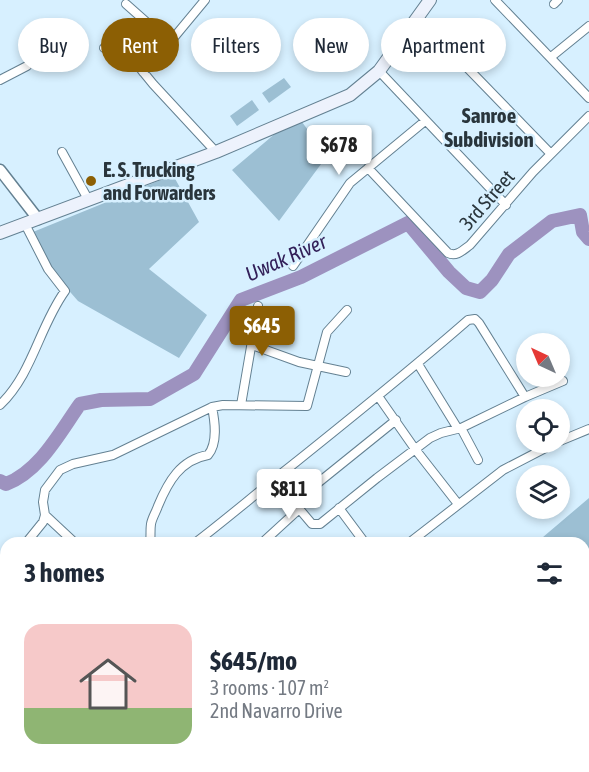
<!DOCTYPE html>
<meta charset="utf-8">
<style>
:root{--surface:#fff;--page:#f6f6f7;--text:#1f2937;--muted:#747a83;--line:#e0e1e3;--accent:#8c5f04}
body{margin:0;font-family:"Asap Condensed",sans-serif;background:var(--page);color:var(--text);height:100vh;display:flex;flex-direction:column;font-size:22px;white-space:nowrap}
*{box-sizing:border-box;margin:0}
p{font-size:20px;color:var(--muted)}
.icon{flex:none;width:33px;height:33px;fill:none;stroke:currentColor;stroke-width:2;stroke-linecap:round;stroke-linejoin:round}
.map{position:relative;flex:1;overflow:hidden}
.drawer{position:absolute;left:0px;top:537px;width:590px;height:236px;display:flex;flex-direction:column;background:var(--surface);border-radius:18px 18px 0 0;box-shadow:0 3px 9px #0003}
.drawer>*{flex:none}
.guide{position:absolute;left:18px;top:18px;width:554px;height:54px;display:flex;gap:12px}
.needle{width:39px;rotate:316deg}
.controls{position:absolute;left:516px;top:333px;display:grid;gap:12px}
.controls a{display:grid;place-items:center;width:54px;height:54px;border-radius:50%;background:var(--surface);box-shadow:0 3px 9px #0003;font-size:30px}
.price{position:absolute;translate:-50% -51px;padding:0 14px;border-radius:6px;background:#fff;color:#222;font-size:20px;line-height:39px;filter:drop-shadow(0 2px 3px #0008)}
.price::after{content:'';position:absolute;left:50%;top:36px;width:18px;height:14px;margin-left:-9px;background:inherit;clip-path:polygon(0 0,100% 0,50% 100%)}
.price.selected{background:var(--accent);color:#fff}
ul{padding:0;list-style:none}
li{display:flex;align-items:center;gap:18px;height:150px;padding:0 24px}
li+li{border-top:2px solid var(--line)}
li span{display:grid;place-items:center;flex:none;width:168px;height:120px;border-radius:18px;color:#555}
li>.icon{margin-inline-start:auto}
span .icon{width:72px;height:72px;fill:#fffc;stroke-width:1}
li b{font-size:26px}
h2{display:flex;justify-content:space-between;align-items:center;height:72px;padding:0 24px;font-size:26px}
.tag{padding:0 21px;border-radius:27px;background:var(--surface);box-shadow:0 3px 9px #0003;font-size:21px;line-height:54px}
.tag.selected{background:var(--accent);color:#fff}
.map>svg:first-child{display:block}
.green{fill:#9cbfd3}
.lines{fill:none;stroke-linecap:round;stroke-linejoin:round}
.river{stroke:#9d92bf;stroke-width:14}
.runway{stroke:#a6bcc8;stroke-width:50}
.minor-casing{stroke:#648192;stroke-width:10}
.tertiary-casing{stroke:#648192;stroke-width:13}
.secondary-casing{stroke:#648192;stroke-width:14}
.minor{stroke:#fff;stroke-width:8}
.tertiary{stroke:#fff;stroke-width:10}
.secondary{stroke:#edf2fc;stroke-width:12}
.poi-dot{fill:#8c5f04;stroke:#d7f0ff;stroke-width:2}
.labels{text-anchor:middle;stroke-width:5;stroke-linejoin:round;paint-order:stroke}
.poi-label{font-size:20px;font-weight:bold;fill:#29353c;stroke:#d7f0ff;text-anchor:start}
.street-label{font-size:20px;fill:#29353c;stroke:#d7f0ff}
.neighbourhood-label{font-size:21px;font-weight:bold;fill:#29353c;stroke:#d7f0ff}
.water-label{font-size:21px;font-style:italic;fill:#332059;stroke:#d7f0ff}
</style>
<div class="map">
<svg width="589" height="772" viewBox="0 0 589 772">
<rect width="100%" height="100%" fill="#d7f0ff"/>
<!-- green -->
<path class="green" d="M284,78L291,87L269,103L262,93Z
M252,100L259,110L237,126L230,116Z
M302,122L327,156L279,221L232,170L277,132Z
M173,175L199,222L149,269L207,315L179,358L78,301L50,269L33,232Z
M589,498V599L584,604V543H536Z
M589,667V772H465L472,766H584V671Z
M310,767H391L384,772H315Z"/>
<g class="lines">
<!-- river -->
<path class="river" d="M0,481L6,484C40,471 60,432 80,404L101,400L150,399L194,374L241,300L301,277L408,223L449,272L466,288L480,292L492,280L509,254L552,221L580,215L583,232L589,239"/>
<!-- runway -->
<path class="runway" d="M584,636L589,632
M423,772L430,766"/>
<defs>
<path id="minor" d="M495,0L589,98
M126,4L170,43
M554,4L558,0
M418,17L551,154
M104,48L114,40L118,41L153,84L216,152
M551,57L589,26
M379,71L506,205
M143,72L166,47L205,0
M0,80L27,66
M62,152L89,201
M368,168L448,253C457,257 463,250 470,245L533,172L589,116
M293,266L350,183L425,121
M252,345L299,362L346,372
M418,364L458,429
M378,396L415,449L458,504
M525,397L563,381
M0,405C33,373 39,327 65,291L48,269L25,224
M241,405L258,306
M461,428L478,460
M560,441L589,429
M293,503L396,420
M339,508L365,543
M45,515L75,543
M26,543L43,522L45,515L43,502L45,490L60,470L73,464L113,455L212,407L223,405L307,406L327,332L347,310
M150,543C151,537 150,530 151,524C152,518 156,512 158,506C168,482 180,460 208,455C218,443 215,422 212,407
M195,543C228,518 259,491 291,466C351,418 411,370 468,320L475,319L479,323L525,397L461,428L441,433L430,438L377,478L320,524H312L274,479
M262,543L298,510
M409,543L503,470L557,442
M0,572L6,565
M39,772L56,766"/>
<path id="tertiary" d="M0,170L38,219"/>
<path id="secondary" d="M0,233L216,152L350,95L379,71L430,0
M0,621L6,626
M165,766L169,772"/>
</defs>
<!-- minor casing -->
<use href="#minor" class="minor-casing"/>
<!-- tertiary casing -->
<use href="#tertiary" class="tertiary-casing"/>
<!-- secondary casing -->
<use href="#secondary" class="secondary-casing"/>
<!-- minor -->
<use href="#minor" class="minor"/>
<!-- tertiary -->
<use href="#tertiary" class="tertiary"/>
<!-- secondary -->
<use href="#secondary" class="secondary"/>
</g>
<!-- markers -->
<circle class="poi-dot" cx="91" cy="181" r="6"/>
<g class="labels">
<!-- poi labels -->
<g class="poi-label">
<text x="103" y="177">E. S. Trucking<tspan x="103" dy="23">and Forwarders</tspan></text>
</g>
<!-- street labels -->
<g class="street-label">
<text transform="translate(487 200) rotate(-49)" y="7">3rd Street</text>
</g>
<!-- neighbourhood labels -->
<g class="neighbourhood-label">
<text x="489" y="123">Sanroe<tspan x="489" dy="24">Subdivision</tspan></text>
</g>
<!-- water labels -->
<g class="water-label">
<text transform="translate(286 258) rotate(-24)" y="7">Uwak River</text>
</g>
</g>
</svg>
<div class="controls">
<a><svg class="needle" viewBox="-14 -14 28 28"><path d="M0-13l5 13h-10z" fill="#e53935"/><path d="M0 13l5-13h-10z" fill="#747a83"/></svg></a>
<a><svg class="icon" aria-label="locate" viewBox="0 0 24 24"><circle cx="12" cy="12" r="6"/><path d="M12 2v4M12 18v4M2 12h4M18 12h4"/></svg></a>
<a><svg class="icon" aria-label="layers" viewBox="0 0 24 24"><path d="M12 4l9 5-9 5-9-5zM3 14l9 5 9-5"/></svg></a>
</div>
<b class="price" style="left:339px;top:176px">$678</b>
<b class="price selected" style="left:262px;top:357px">$645</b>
<b class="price" style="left:289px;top:520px">$811</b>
<div class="guide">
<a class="tag">Buy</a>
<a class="tag selected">Rent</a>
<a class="tag">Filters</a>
<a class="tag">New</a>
<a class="tag">Apartment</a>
</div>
<section class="drawer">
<h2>3 homes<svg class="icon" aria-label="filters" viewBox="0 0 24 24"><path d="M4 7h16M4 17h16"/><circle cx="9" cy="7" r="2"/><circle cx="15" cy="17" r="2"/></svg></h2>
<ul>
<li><span style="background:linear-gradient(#f6c9c9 70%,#8fb573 0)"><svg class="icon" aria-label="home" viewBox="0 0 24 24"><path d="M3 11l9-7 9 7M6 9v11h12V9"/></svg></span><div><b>$645/mo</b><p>3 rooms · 107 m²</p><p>2nd Navarro Drive</p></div></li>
</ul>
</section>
</div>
